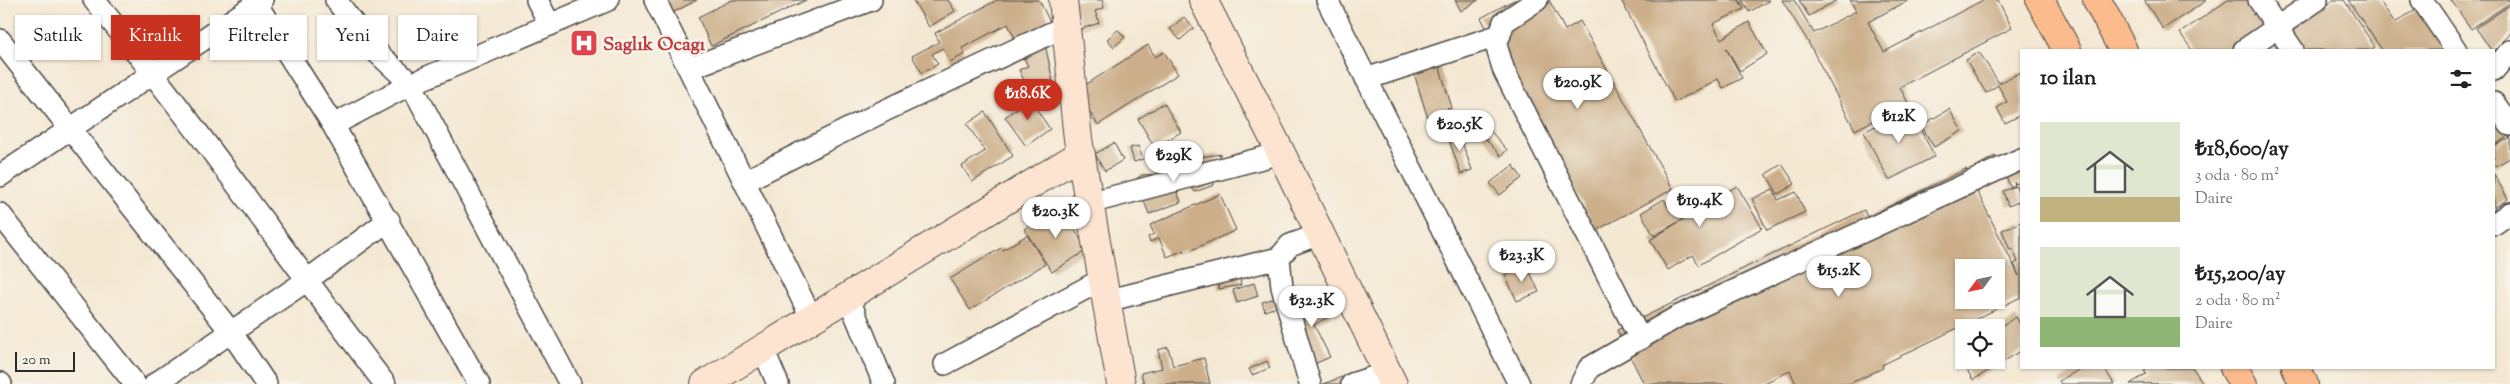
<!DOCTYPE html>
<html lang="tr">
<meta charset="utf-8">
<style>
:root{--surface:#fff;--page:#f6f6f6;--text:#202124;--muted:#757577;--accent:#c8321e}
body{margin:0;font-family:"Sorts Mill Goudy",serif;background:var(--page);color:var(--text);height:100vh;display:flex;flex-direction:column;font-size:19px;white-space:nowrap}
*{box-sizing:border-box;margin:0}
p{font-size:16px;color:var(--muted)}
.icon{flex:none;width:28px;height:28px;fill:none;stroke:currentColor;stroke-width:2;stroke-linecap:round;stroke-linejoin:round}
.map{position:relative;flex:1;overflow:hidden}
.panel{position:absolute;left:2020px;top:49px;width:475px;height:320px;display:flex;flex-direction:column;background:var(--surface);border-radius:0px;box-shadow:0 1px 4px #0004}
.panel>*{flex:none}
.hud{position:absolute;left:15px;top:15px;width:475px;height:45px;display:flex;gap:10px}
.needle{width:32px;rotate:237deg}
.buttons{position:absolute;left:1955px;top:259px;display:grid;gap:10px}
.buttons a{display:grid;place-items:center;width:50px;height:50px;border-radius:0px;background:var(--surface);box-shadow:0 1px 4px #0004;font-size:25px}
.scale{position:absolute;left:15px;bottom:12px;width:60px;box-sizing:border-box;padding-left:5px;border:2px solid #2b2b2b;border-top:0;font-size:14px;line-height:18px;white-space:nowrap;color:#2b2b2b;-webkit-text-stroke:4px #f7f3e8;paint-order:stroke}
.price{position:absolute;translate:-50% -42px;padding:0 11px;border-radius:18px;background:#fff;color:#222;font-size:16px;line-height:32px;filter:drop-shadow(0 1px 2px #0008)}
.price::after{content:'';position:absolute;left:50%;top:30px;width:15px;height:11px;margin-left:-8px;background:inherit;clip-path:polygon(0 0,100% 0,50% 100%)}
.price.selected{background:var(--accent);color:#fff}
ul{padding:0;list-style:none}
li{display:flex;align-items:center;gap:15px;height:125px;padding:0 20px}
li span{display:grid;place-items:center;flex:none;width:140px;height:100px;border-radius:0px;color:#555}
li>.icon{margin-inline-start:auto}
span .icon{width:60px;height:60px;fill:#fffc;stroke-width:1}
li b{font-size:21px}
h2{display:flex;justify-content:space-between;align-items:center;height:60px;padding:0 20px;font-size:21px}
.pill{padding:0 18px;border-radius:0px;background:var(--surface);box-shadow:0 1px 4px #0004;font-size:18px;line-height:45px}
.pill.selected{background:var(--accent);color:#fff}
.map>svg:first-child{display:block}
.building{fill:#ccaf8a;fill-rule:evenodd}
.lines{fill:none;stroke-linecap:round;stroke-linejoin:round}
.minor-casing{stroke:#494744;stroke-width:24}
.secondary-casing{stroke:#494744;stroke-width:30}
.trunk-casing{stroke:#494744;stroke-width:30}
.minor{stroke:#fff;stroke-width:21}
.secondary{stroke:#fde4d1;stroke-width:28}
.trunk{stroke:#fbbb8d;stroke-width:28}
.labels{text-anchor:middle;stroke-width:5;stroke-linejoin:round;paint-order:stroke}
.health-label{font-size:19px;font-weight:bold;fill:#be3a42;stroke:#f7f3e8;text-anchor:start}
</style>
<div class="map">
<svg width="2510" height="384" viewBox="0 0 2510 384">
<rect width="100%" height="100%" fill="#f7f3e8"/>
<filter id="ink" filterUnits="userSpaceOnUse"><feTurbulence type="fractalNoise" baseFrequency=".02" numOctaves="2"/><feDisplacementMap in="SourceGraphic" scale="10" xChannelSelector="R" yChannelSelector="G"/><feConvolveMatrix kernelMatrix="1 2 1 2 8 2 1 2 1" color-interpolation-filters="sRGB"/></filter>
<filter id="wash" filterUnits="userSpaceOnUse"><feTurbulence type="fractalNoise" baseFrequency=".0096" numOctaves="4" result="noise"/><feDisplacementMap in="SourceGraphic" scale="20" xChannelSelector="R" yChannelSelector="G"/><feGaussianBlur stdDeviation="1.12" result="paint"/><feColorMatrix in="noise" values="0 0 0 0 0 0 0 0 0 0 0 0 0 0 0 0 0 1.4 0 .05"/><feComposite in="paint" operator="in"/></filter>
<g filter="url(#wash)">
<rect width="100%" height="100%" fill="#f4e8d3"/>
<g id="blocks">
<!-- building -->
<path class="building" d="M666,0H697L672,13Z
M732,0H806L711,46L698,17Z
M913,0H948L955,11L929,27Z
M997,0H1039L1050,22L1016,40L1008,24L962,48L965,54L950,62L943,48L932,54L938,64L922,73L912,56L939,42L935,33Z
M1072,0H1102L1104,8L1095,11L1099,23L1081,29Z
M1455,0H1478L1461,11Z
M1514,0H1549L1565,30L1580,21L1673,189L1597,230L1481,18Z
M1621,0H1739L1744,9L1713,24L1721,39L1749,22L1767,54L1740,71L1726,48L1742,78L1723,88L1718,79L1675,102Z
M1742,0H1770L1749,12Z
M1782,0H1794L1814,33L1856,11L1850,0H1909L1868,22L1884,52L1983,0H1998L2012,28L1900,87L1908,103L1855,130L1806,38Z
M1799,0H1837L1809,16Z
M2144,0H2207L2163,29Z
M2228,0H2252L2259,11L2252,15L2257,12L2266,26L2231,50H2192L2180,33Z
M2333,0H2344L2375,47L2371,50H2302L2289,30Z
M2348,0H2379L2395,23L2425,3L2457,50H2382Z
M2451,0H2510V3L2471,29Z
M2510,5V34L2495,50H2491L2476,28Z
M1184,17L1194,28L1180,40L1170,29Z
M1118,30L1125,37L1114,47L1107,39Z
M1044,39L1053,82L1030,92L1019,70L1028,66L1020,50Z
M1148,45L1155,57L1164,52L1178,74L1098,125L1076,91Z
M1979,52L1999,83L2021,72V115L2005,123L1997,108L2007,102L1998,85L1986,93L1966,60Z
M1438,62L1452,108L1447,109L1454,129L1448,130L1444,118L1429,122L1413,70Z
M1032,94L1041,107L1037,110L1050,129L1026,146L1005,117L1023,104L1021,101Z
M1164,103L1181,132L1155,148L1138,119Z
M1908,109L1935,156L1889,180L1864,132Z
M1949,109L1962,131L1934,147L1921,126Z
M985,112L1013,156L972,182L962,166L985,151L967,124Z
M2494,115L2508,136L2494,146Z
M1481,120L1507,150L1501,156L1474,126Z
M1458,131L1472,170L1461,174L1447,134Z
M2510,137V158L2496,166L2494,162V147Z
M1114,143L1123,160L1105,171L1095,154Z
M1138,146L1143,159L1134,162L1130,148Z
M1222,154L1208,167L1213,173L1214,185L1195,192L1187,182L1177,192L1181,202L1149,214L1143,198L1126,186L1142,175L1178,173L1185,167L1172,168L1191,158Z
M1995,156L2001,166L2021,169V181L2016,184L2014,182L2015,185L2011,187L2003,172L1984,183L1975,167Z
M1782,164L1795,184L1778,194L1766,174Z
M1513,165L1522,178L1500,195L1490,183Z
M1966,169L2019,276L2014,264L2018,262L2013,249L2010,250L2002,230L2021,222V297L1882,365L1883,368L1849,384H1796L1790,371L1762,384H1644L1617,330L1864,210L1867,217ZM1964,268H1996V300H1964Z
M2494,174L2508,199L2494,208Z
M1737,186L1762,228L1699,265L1693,255L1668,270L1650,240L1685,218L1654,236L1641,213L1664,199L1668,207L1677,202L1685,216Z
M2016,186L2021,201L2008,206L2003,191Z
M1773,189L1778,200L1796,192L1805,212L1767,230L1752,199Z
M1220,194L1236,230L1185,253L1184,250L1167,257L1159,238L1150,242L1148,237L1154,234L1150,225Z
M1060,206L1087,250L1052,272L1024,229Z
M1027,235L1045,264L970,310L950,279L1001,248L1003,250Z
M1214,265L1239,274L1241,285L1219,289Z
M1527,265L1539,292L1517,301L1505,275Z
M1254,283L1258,296L1237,303L1233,290Z
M1317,294L1330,316L1314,325L1330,357L1314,364L1290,319L1308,308L1304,302Z
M1275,298L1278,306L1265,311L1262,302Z
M2016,317L2021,326V351L1973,380L1962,362L1996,360V329Z
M1168,347L1173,366L1204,358L1210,384H1144L1141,373L1162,368L1158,350Z
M1267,361L1270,368L1252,375L1249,369Z
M2082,368H2104L2114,384H2061L2059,381Z
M2148,368H2193L2203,383L2130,384L2146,374L2144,370Z
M1342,377L1344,384H1323Z"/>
</g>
</g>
<g filter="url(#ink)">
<use href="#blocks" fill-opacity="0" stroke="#494744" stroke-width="1"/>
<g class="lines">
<defs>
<path id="minor" d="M94,0C196,124 287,256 385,384
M254,0L333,125L479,384
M336,0L370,46L411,84L570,384
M537,0L550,25
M655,0L812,319
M1327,0L1519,384
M1537,0L1504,22L1496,45L1504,71L1640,339
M2259,0L2293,50
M2422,0L2456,50
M0,40L231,332L266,384
M2244,50L2317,0
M690,68L871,0
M2494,70L2510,51
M1366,79L1500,35
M2494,103L2510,125
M333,125L411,84L608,0
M0,176L262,0
M745,181L884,111L1064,27
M1089,203L1281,153
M0,214L135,384
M2494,224L2510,213
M1279,258L1282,287L1310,384
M848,297L884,384
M1106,301L1279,258L1290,245L1320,234
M763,349L778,384
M945,364L1103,279
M0,383L1,384
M155,384L306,281L389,220
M1352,384L1386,373
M1581,384L1589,368L1677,317L2021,159"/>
<path id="secondary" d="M1063,0L1078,139L1121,384
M1203,0L1281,153L1393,384
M705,384L1081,154"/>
<path id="trunk" d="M2040,0L2067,50
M2097,0L2123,50
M2234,368L2243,384
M2296,368L2304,384"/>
</defs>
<!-- minor casing -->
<use href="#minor" class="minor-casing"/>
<!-- secondary casing -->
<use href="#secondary" class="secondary-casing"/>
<!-- trunk casing -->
<use href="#trunk" class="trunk-casing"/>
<!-- minor -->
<use href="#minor" class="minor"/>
<!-- secondary -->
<use href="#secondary" class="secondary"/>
<!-- trunk -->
<use href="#trunk" class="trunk"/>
</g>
</g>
<!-- icons -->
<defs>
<symbol id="hospital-square" viewBox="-11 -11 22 22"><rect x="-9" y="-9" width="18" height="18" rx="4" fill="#e0444e" stroke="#f7f3e8"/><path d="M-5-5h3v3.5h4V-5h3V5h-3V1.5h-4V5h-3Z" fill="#fff"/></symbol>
</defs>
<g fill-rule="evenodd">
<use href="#hospital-square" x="568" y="27" width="32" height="32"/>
</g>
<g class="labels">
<!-- health labels -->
<g class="health-label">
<text x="603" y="50">Saglık Ocagı</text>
</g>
</g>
</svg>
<div class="buttons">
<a><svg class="needle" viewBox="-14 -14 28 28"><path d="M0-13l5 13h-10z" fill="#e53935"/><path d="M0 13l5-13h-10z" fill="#757577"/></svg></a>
<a><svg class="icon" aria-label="locate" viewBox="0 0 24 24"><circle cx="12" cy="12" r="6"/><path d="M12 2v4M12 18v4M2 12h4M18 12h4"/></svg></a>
</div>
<div class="scale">20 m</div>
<b class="price" style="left:1578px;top:110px">₺20.9K</b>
<b class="price selected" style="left:1028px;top:121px">₺18.6K</b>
<b class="price" style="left:1899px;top:144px">₺12K</b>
<b class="price" style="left:1460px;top:152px">₺20.5K</b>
<b class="price" style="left:1174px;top:183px">₺29K</b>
<b class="price" style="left:1700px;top:228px">₺19.4K</b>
<b class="price" style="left:1056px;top:239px">₺20.3K</b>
<b class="price" style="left:1522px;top:283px">₺23.3K</b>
<b class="price" style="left:1839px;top:298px">₺15.2K</b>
<b class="price" style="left:1312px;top:328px">₺32.3K</b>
<div class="hud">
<a class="pill">Satılık</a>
<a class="pill selected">Kiralık</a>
<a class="pill">Filtreler</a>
<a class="pill">Yeni</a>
<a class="pill">Daire</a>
</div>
<section class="panel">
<h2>10 ilan<svg class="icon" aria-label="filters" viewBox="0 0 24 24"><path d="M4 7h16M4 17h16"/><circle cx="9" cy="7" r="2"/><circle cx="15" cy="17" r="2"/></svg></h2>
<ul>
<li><span style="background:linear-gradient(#dfe7d0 75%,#c2b280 0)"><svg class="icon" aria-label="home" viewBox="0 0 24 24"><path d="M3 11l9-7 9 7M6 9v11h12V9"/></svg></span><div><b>₺18,600/ay</b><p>3 oda · 80 m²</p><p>Daire</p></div></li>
<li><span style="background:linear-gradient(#dfe7d0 70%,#8fb573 0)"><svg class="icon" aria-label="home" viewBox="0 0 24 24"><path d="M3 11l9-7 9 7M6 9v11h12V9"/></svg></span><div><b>₺15,200/ay</b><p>2 oda · 80 m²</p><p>Daire</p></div></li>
</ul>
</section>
</div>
